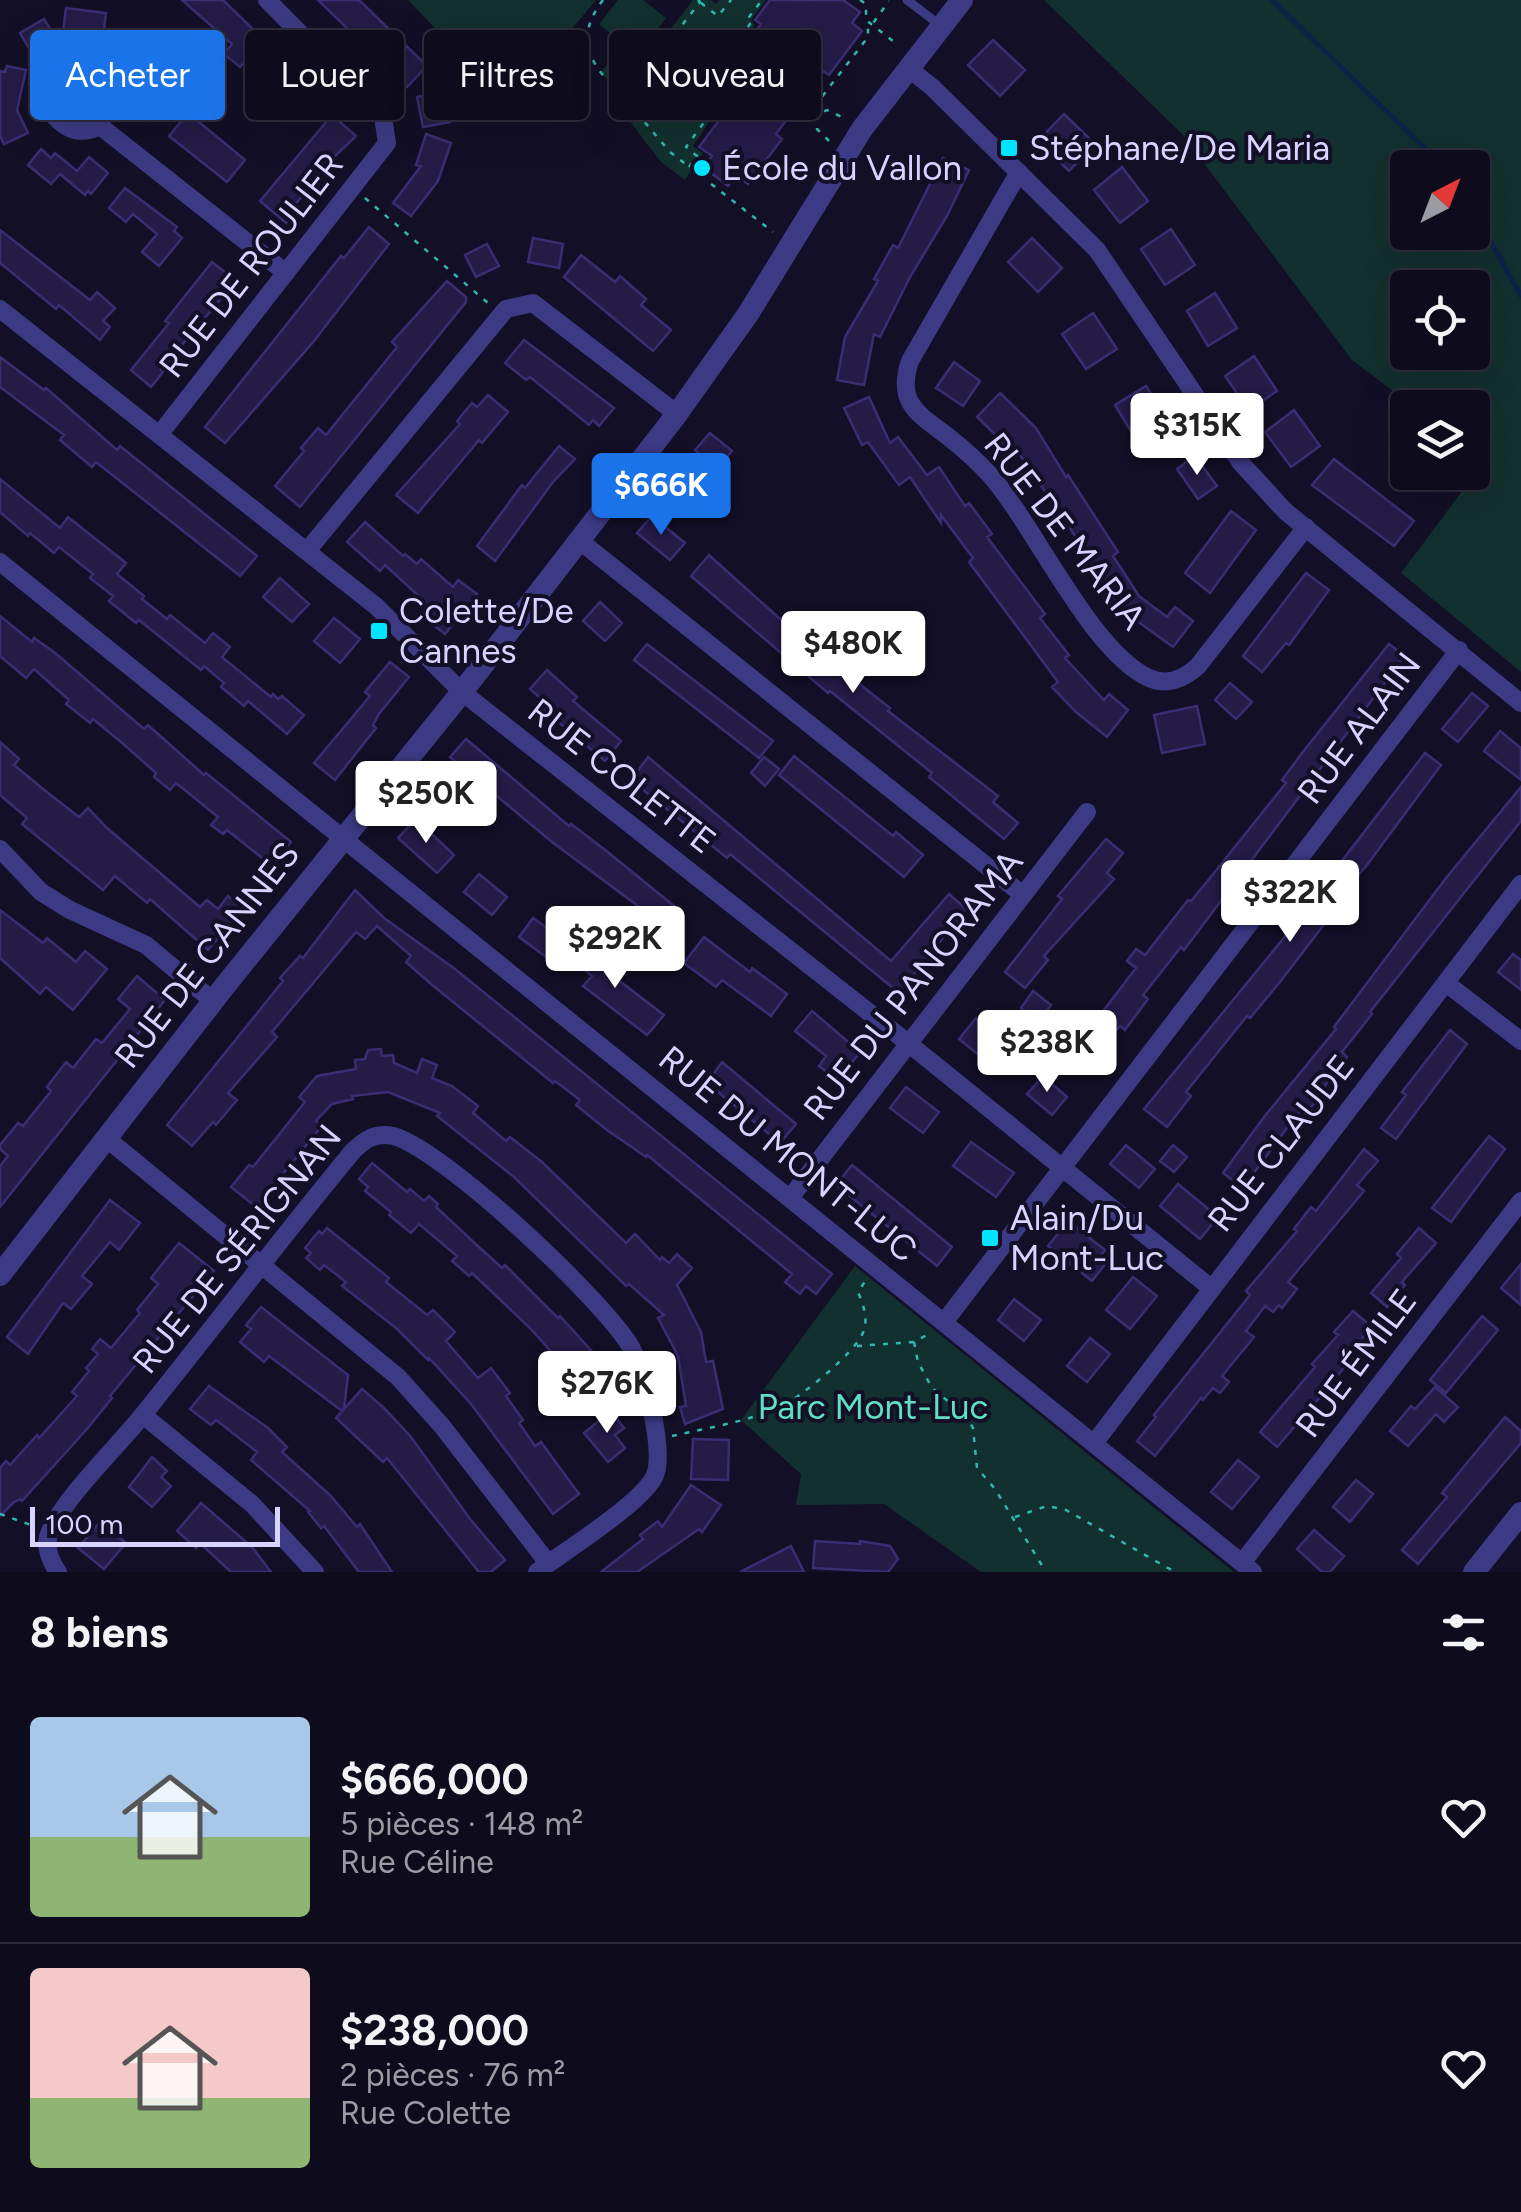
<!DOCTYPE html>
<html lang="fr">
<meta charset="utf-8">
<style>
:root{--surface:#0e0b1c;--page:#171425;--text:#f1f3f6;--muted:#9b9ba3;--line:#2e2b3b;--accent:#1a73e8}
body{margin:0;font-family:Figtree,sans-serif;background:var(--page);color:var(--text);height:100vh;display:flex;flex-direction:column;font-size:38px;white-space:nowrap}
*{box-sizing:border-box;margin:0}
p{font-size:32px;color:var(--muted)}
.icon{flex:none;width:55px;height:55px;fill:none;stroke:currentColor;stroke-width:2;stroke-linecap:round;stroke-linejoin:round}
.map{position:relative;height:1572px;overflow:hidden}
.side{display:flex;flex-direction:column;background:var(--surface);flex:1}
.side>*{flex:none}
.guide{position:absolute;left:30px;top:30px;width:1000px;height:90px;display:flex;gap:20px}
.needle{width:65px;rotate:42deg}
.buttons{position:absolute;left:1390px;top:150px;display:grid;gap:20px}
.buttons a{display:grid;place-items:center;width:100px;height:100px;border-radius:10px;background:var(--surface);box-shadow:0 10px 40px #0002,0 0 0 2px var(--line);font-size:50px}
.scale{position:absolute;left:30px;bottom:25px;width:250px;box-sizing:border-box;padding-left:10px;border:5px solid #d9d4ff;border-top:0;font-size:28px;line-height:35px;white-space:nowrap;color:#d9d4ff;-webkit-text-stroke:8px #130f26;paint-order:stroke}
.price{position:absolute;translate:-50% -85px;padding:0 22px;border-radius:10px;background:#fff;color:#222;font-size:32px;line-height:65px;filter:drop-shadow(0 2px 5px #0008)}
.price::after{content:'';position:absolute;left:50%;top:60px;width:30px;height:22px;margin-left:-15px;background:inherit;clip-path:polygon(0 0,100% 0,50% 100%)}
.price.selected{background:var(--accent);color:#fff}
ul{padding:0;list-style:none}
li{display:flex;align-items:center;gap:30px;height:250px;padding:0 30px}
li+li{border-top:2px solid var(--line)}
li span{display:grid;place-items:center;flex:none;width:280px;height:200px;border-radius:10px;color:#555}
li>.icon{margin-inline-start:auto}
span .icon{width:120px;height:120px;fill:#fffc;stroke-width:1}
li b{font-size:42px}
h2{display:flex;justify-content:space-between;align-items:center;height:120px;padding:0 30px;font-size:42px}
.chip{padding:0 35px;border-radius:10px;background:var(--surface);box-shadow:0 10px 40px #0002,0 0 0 2px var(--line);font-size:35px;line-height:90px}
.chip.selected{background:var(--accent);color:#fff}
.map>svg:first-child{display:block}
.green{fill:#12302f;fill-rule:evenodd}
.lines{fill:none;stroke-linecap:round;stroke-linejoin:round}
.stream{stroke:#0c2248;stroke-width:5}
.building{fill:#241b47;stroke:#3b2d73;stroke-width:2.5}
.path{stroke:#2fb8b0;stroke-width:2.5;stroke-dasharray:5 8;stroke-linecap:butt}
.service{stroke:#3d3a85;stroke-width:9}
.minor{stroke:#3d3a85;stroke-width:18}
.tertiary{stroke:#3d3a85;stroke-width:22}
.poi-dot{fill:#00e5ff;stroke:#130f26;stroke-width:4}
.labels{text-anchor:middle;stroke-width:8;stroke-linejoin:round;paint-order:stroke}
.poi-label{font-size:35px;fill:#d9d4ff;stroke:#130f26;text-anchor:start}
.street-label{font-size:35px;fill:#d9d4ff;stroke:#130f26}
.park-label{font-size:35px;fill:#5fe0c0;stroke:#130f26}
</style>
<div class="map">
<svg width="1521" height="1572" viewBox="0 0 1521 1572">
<rect width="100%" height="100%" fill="#130f26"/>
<!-- green -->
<path class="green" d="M408,0H596L508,105Z
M618,0H643L666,18L637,55L599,24Z
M693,0H711L716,4L720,0H766L751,20L755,25L706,89L722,103L693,146L703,153L685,180L661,162L615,102Z
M1044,0H1521V672L1401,573L1484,462L1473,453L1472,408L1414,407L1352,360L1182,134ZM1408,168H1472V232H1408ZM1408,288H1472V352H1408Z
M617,53L634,68L618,88L600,73Z
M855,1266L1234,1572H981L884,1504L796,1505L801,1474L741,1420Z"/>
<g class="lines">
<!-- stream -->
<path class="stream" d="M1272,0L1445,168
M1472,208L1521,296"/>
</g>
<!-- building -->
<path class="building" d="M182,0H223L263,39L259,45L311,84L294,103L245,61L240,67L224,54L232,44Z
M318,0H359L427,66L407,87Z
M770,0H843L860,12L852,23L862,31L829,75L823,71L776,134L782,139L748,184L736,175L728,186L703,167L712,156L699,147L732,103L713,88L761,24L755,20Z
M66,8L106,13L103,37L85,35L84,43L62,40Z
M44,19L60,44L35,59L20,33Z
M993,40L1025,70L1000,96L968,65Z
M129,42L151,58L133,81L111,65Z
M7,66L26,70L17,110L28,133L4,144L0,136V71L5,72Z
M147,80L168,96L148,121L128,105Z
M445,92L450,122L423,127L417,97Z
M188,113L245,160L227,182L169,136Z
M1064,114L1095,144L1069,171L1038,141Z
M332,115L356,136L335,156L294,206L297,209L286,223L260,201Z
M426,134L451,143L438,181L411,216L393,203L421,166L416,165Z
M41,149L51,158L55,153L77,171L89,157L108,173L91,194L88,191L85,195L60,174L51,184L28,165Z
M943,158L969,170L947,216L910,277L880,337L874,334L864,385L837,380L845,337L878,281L874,279L893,245L898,248Z
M1122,167L1148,201L1120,223L1094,190Z
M125,188L177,227L174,231L182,238L159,266L142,252L157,234L133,214L126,222L109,208Z
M369,227L389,244L314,341L225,443L205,427L341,256L344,258Z
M1171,229L1195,265L1165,285L1141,249Z
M0,230L90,300L97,292L115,308L103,321L110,327L100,340L59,305L56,309L0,263Z
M533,238L563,244L559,268L528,262Z
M1032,238L1062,268L1038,292L1008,262Z
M487,244L499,266L476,277L465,255Z
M581,255L615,282L620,276L646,299L641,305L671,330L653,351L564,277Z
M212,262L236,281L161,370L163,372L151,387L131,370L169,323L165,321Z
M447,281L466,297V302L300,507L275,486L304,451L301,448L318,428L326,435L397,347L392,342Z
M1215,293L1237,328L1208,346L1187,311Z
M1093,313L1117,349L1086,369L1062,334Z
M524,340L614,408L599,426L593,420L589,425L530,377L526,380L505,363Z
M1254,356L1277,391L1249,410L1225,376Z
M0,357L44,390L46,388L117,450L120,446L257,556L240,576L96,462L92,467L60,440L64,435L0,387Z
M954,362L980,381L963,406L936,388Z
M1146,386L1170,423L1138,443L1115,405Z
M1000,393L1036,428L1066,477L1068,475L1118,552L1113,556L1139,596L1167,617L1175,607L1193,621L1173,647L1108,600L1091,573L1095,570L1070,528L1009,439L1004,443L977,417Z
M488,395L508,412L482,443L479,440L418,513L396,495L460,424L457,421L472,403L477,407Z
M869,397L890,443L898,437L927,475L939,467L965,506L969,503L992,534L987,537L1045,614L1040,618L1069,655L1065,658L1104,700L1109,694L1128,710L1107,737L1076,712L1052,687L1058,682L969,562L973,558L941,515V523L910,477L899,485L868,442L862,445L844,408Z
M1294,410L1320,446L1291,467L1265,432Z
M710,433L732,451L710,477L716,483L695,506L673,486L701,455L695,450Z
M559,446L575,459L553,482L495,561L477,546L522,485L525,488Z
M1195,456L1217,486L1198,499L1177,469Z
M1334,459L1414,521L1394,546L1312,485Z
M0,479L60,528L68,517L126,563L117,574L144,596L142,599L167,619L170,615L205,643L213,633L230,647L222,657L271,697L273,694L278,699L282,696L304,715L287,734L248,701L244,706L221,687L224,683L204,666L201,670L139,620L136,623L109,601L113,596L90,578L93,574L59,547L54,553L30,533L28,536L0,512Z
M1231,511L1256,530L1210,593L1185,573Z
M652,516L685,543L670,560L637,533Z
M365,522L403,556L405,554L417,564L421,559L453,587L458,580L477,594L445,634L426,619L434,610L385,565L380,571L347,542Z
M709,555L800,637L890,708L888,711L998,796L993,802L1018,823L1004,839L929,777L932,773L830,691L828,693L691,576Z
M1306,573L1329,590L1289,645L1286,643L1262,672L1243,656Z
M280,578L309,604L292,622L263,597Z
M600,602L622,623L605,641L583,621Z
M0,616L32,642L34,638L54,652L144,729L148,725L204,775L206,773L291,842L277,859L272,855L267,862L227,830L223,834L211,825L218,817L176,783L170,790L154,777L156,773L121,742L93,719L90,723L66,704L69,700L34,669L26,678L0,656Z
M334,618L360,639L340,663L314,641Z
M647,644L773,741L759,758L634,660Z
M1389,644L1405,656L1184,950L1181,947L1143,995L1148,999L1125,1030L1120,1026L1087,1063L1069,1048L1097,1019L1136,968L1127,961L1136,949L1145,955L1188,900L1191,901L1214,873L1286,783L1282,780L1302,753Z
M390,662L409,677L379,714L373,725L376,728L335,780L314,763L370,696L365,692Z
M547,670L577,697L573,701L621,741L605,761L540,707L545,702L530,689Z
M1230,683L1252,702L1236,719L1215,700Z
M1472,693L1488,706L1458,742L1442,729Z
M1197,706L1205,744L1162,753L1154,715Z
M1500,731L1521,748V780L1484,751Z
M466,739L569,826L571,824L604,849L679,910L662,930L636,908L638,906L552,842L450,757Z
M0,742L19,759L14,765L48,793L79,817L88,808L107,828L200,907L207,900L218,909L228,896L243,908L208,950L150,899L147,903L115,876L103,890L22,824L27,818L0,795Z
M1425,753L1441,765L1367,865L1328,910L1332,914L1280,982L1250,1018L1247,1016L1186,1092L1191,1096L1167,1127L1144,1109L1323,890L1321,888Z
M794,756L893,836L896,832L923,855L904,877L779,775Z
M648,757L891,961L949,894L966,909L899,993L730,854L727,858L631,780Z
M764,757L779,769L765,786L751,773Z
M1521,787V821L1370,1012L1372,1014L1342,1052L1347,1057L1324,1087L1326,1089L1303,1117L1298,1113L1243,1188L1223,1173L1264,1117L1336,1029L1334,1027L1446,878Z
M416,819L454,855L437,873L398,838Z
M1106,839L1123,853L1107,873L1114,879L1044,956L1048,960L1025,988L1005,972L1062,899L1058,896Z
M479,874L507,897L492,915L464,892Z
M355,890L384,918L455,969L832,1274L816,1294L806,1286L800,1294L785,1282L792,1274L647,1155L646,1157L607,1130L576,1105L580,1100L555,1081L553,1083L431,984L406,962L411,956L377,926L365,939L356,932L272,1032L277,1037L228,1093L237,1100L216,1125L213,1122L192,1146L167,1125L283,981L280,978L300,956L303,958Z
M0,910L43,943L47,938L76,962L85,951L107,969L73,1010L46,987L40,994L0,958Z
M533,918L564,940L550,960L519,937Z
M704,937L750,972L752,968L787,994L771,1016L722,980L716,987L684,963Z
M571,944L581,951L586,945L601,957L596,963L664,1015L647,1035L583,986L592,976L564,952Z
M1513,954L1521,960V990L1498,972Z
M137,976L165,1000L0,1207V1166L8,1156L0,1149V1145L18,1123L23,1126L51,1091L47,1087L66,1062L73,1068L96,1039L102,1043L130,1009L118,999Z
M1033,991L1051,1005L1039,1022L1021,1008Z
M812,1011L860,1052L838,1081L819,1066L826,1056L795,1031Z
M976,1018L1015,1049L997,1070L959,1039Z
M1450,1030L1467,1044L1396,1139L1381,1128L1406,1095L1402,1092Z
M381,1049L382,1056L393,1055L394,1063L417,1073L422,1059L437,1065L432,1078L452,1086L478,1106L473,1113L506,1141L510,1137L542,1162L626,1243L635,1234L660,1260L662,1257L669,1263L677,1254L692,1268L677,1285L701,1332L706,1362L713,1361L723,1409L685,1424L680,1407L686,1406L678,1356L658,1318L664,1315L629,1284L626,1286L514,1177L437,1116L440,1113L388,1092L352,1096L353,1099L332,1104L316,1121L322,1126L256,1207L231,1187L249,1165L253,1167L305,1102L299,1097L317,1076L356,1069L355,1060L365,1059L368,1050Z
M722,1062L796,1124L780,1143L707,1083Z
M1043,1076L1067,1097L1052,1115L1027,1094Z
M906,1087L939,1112L923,1133L890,1108Z
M1489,1136L1505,1149L1451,1222L1432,1208Z
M971,1142L1014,1173L996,1197L953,1166Z
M1126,1145L1155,1169L1139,1188L1110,1164Z
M1173,1145L1187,1157L1174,1172L1160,1161Z
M1364,1149L1378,1161L1357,1185L1364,1191L1288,1282L1297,1289L1282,1308L1279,1305L1273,1312L1265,1306L1246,1331L1254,1337L1222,1376L1229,1382L1220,1393L1213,1388L1203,1400L1201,1398L1155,1456L1137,1441L1156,1417L1154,1415L1250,1295L1246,1291L1297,1231L1294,1229L1311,1207L1316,1211Z
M372,1163L407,1192L410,1189L424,1201L429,1196L438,1204L436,1207L480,1248L502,1268L505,1265L558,1318L560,1316L597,1357L592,1361L603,1373L585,1390L531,1329L472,1273L469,1276L452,1261L457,1256L419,1224L411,1233L389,1215L391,1212L365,1191L368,1187L359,1179Z
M852,1165L952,1247L937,1266L836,1185Z
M1178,1184L1218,1217L1200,1239L1160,1206Z
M110,1200L140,1223L119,1250L110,1242L82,1276L92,1284L71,1309L63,1303L28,1354L7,1337Z
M1068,1221L1105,1250L1099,1258L1106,1263L1092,1281L1048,1246Z
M327,1228L389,1278L386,1282L427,1315L433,1310L455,1332L446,1341L478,1378L491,1368L510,1393L506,1396L523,1420L519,1423L535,1446L541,1442L579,1494L553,1514L471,1404L429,1358L428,1360L396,1328L342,1286L346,1282L324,1265L320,1270L306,1258L311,1253L305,1248L319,1231L322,1234Z
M1419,1228L1436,1243L1402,1282L1405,1285L1387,1307L1371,1293L1401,1258L1397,1254Z
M179,1243L214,1271L110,1396L112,1398L87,1429L22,1501L20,1499L13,1503L0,1516V1468L6,1461L10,1465L37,1435L39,1438L77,1396L72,1392L89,1371L86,1368L98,1354L92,1349L100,1339L111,1348L140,1313L137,1310L158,1284L151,1278Z
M1521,1264V1305L1501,1288Z
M1133,1277L1157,1296L1130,1329L1106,1310Z
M1014,1299L1041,1320L1024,1341L998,1320Z
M261,1307L348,1375L344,1409L362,1389L384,1408L411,1437L470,1519L505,1560L491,1572H479L387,1458L383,1462L336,1418L342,1411L269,1356L264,1362L240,1342L251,1329L246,1325Z
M1353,1311L1372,1327L1345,1358L1349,1361L1327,1389L1277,1447L1260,1432L1315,1367L1312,1364L1338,1335L1334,1332Z
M1482,1316L1498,1330L1446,1393L1430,1380Z
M1090,1338L1110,1354L1087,1382L1067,1366Z
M209,1386L268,1428L287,1447L282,1452L330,1495L357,1527L360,1524L392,1572H359L324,1526L321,1528L308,1512L310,1511L251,1460L257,1452L216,1420L211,1425L190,1409Z
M1435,1387L1458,1407L1444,1422L1436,1414L1408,1446L1390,1431L1411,1406L1415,1409Z
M611,1411L624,1428L615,1435L625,1448L608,1462L584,1433Z
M1505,1417L1521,1431V1443L1418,1564L1402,1550L1447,1497L1442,1493Z
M693,1439L729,1440L728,1480L691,1479Z
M152,1457L167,1471L161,1477L171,1486L152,1507L129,1487Z
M1238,1460L1259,1477L1232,1509L1211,1492Z
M1356,1480L1373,1494L1350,1522L1333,1507Z
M691,1485L721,1505L702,1532L699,1529L637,1572H601L643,1539L640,1535L658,1521L662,1527Z
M201,1503L252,1547L271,1572H231L200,1543L196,1548L177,1531Z
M100,1522L126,1543L104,1569L78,1548Z
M1314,1530L1344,1556L1330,1572H1322L1297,1549Z
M815,1541L860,1544V1541L890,1546L898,1559L888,1572L813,1568Z
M791,1546L804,1572H740Z"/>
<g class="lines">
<!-- path -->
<path class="path" d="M603,0C571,42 593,67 625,99
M698,0L700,2L625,99L670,152L773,232
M860,0L866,4V20L898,45
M701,3L718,16L731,0
M817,115L811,111L868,37V30L889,1
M829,141L817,129V115L827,110L844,118
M689,167L697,156L686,147L716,106L699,92L750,24L746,21L762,0
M365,198L488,303
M914,1342L918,1362L932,1388L967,1417L973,1428L977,1468L995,1489L1046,1572
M857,1346L914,1342L927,1335
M672,1436C707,1428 745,1422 778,1408C799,1399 858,1351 864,1330C868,1317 863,1304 858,1292L866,1280
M0,1514L31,1525
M1015,1517L1047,1506L1066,1510L1175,1572"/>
<!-- service -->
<path class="service" d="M907,0L941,26"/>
<!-- minor -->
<path class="minor" d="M908,68L932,87L1097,250L1241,463L1285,511L1521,703
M100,126C79,136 65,130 52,113L53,88C76,66 102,76 107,107L100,126L286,273
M1019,172L910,361C895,405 921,415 951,439C965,450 978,462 990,475C1035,526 1091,652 1149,678C1167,686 1184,679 1198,666L1306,527
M0,309L377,607L462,692L908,1043L1211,1288
M159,435L387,143L383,117L267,0
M580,541L1023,895
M307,551L506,309L533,303L677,414
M0,562L1253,1572
M0,849L41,892L70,910L146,945L213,1001
M1446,983L1521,1041
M106,1138L398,1377L442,1426L548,1563
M790,1198L1087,812
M945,1321L1459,650
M143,1415L252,1504L315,1572
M1095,1442L1521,884
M1242,1563L1521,1201
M58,1572C49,1559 43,1544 51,1529C67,1495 117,1447 142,1416C213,1328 281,1238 353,1151C364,1140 376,1132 393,1136C442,1148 607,1303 632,1349C645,1372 665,1451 655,1475C644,1502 563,1552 537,1572"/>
<!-- tertiary -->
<path class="tertiary" d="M0,1275L224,987L462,692L677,414L748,314L862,129L962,0
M1474,1572L1521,1513"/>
</g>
<!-- markers -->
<g class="poi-dot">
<rect x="999" y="138" width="20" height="20" rx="5"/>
<circle cx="702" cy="168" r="10"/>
<rect x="369" y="621" width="20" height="20" rx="5"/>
<rect x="980" y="1228" width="20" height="20" rx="5"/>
</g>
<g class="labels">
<!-- poi labels -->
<g class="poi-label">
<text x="1029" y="160">Stéphane/De Maria</text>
<text x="722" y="180">École du Vallon</text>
<text x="399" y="623">Colette/De<tspan x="399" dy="40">Cannes</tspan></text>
<text x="1010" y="1230">Alain/Du<tspan x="1010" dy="40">Mont-Luc</tspan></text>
</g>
<!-- street labels -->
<g class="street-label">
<text transform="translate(251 265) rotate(-52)" y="12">RUE DE ROULIER</text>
<text transform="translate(1065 531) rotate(52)" y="12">RUE DE MARIA</text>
<text transform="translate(1359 728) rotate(-53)" y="12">RUE ALAIN</text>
<text transform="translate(622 776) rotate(38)" y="12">RUE COLETTE</text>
<text transform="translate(207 955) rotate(-52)" y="12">RUE DE CANNES</text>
<text transform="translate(913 985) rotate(-52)" y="12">RUE DU PANORAMA</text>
<text transform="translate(1281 1143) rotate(-52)" y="12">RUE CLAUDE</text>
<text transform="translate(788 1154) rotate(39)" y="12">RUE DU MONT-LUC</text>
<text transform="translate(237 1249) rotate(-51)" y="12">RUE DE SÉRIGNAN</text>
<text transform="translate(1356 1363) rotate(-53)" y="12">RUE ÉMILE</text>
</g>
<!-- park labels -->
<g class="park-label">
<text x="873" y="1419">Parc Mont-Luc</text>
</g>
</g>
</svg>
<div class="buttons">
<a><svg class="needle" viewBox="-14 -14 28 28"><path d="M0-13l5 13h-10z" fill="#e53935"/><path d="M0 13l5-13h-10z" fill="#9b9ba3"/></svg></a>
<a><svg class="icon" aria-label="locate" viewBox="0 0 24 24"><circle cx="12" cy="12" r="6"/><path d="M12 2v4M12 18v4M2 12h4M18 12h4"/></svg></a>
<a><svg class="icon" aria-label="layers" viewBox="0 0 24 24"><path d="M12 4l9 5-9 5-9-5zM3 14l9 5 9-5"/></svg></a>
</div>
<div class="scale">100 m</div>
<b class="price" style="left:1197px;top:478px">$315K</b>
<b class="price selected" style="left:661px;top:538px">$666K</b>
<b class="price" style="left:853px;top:696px">$480K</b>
<b class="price" style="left:426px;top:846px">$250K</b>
<b class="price" style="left:1290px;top:945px">$322K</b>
<b class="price" style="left:615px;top:991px">$292K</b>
<b class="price" style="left:1047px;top:1095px">$238K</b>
<b class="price" style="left:607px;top:1436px">$276K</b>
<div class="guide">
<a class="chip selected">Acheter</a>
<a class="chip">Louer</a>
<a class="chip">Filtres</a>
<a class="chip">Nouveau</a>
</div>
</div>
<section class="side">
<h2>8 biens<svg class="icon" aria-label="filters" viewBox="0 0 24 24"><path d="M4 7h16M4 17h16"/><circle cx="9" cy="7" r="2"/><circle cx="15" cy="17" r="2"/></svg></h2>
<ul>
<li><span style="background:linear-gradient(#a9c7e8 60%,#8fb573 0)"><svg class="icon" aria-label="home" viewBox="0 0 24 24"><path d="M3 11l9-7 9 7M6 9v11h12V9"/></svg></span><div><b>$666,000</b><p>5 pièces · 148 m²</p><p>Rue Céline</p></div><svg class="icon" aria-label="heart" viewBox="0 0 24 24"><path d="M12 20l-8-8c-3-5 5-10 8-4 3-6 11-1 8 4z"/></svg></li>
<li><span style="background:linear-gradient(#f6c9c9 65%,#8fb573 0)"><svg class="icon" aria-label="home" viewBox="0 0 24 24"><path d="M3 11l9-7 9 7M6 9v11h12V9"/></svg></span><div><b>$238,000</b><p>2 pièces · 76 m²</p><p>Rue Colette</p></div><svg class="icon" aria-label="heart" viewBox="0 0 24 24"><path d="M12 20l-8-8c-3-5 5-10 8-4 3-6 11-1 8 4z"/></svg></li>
</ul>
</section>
